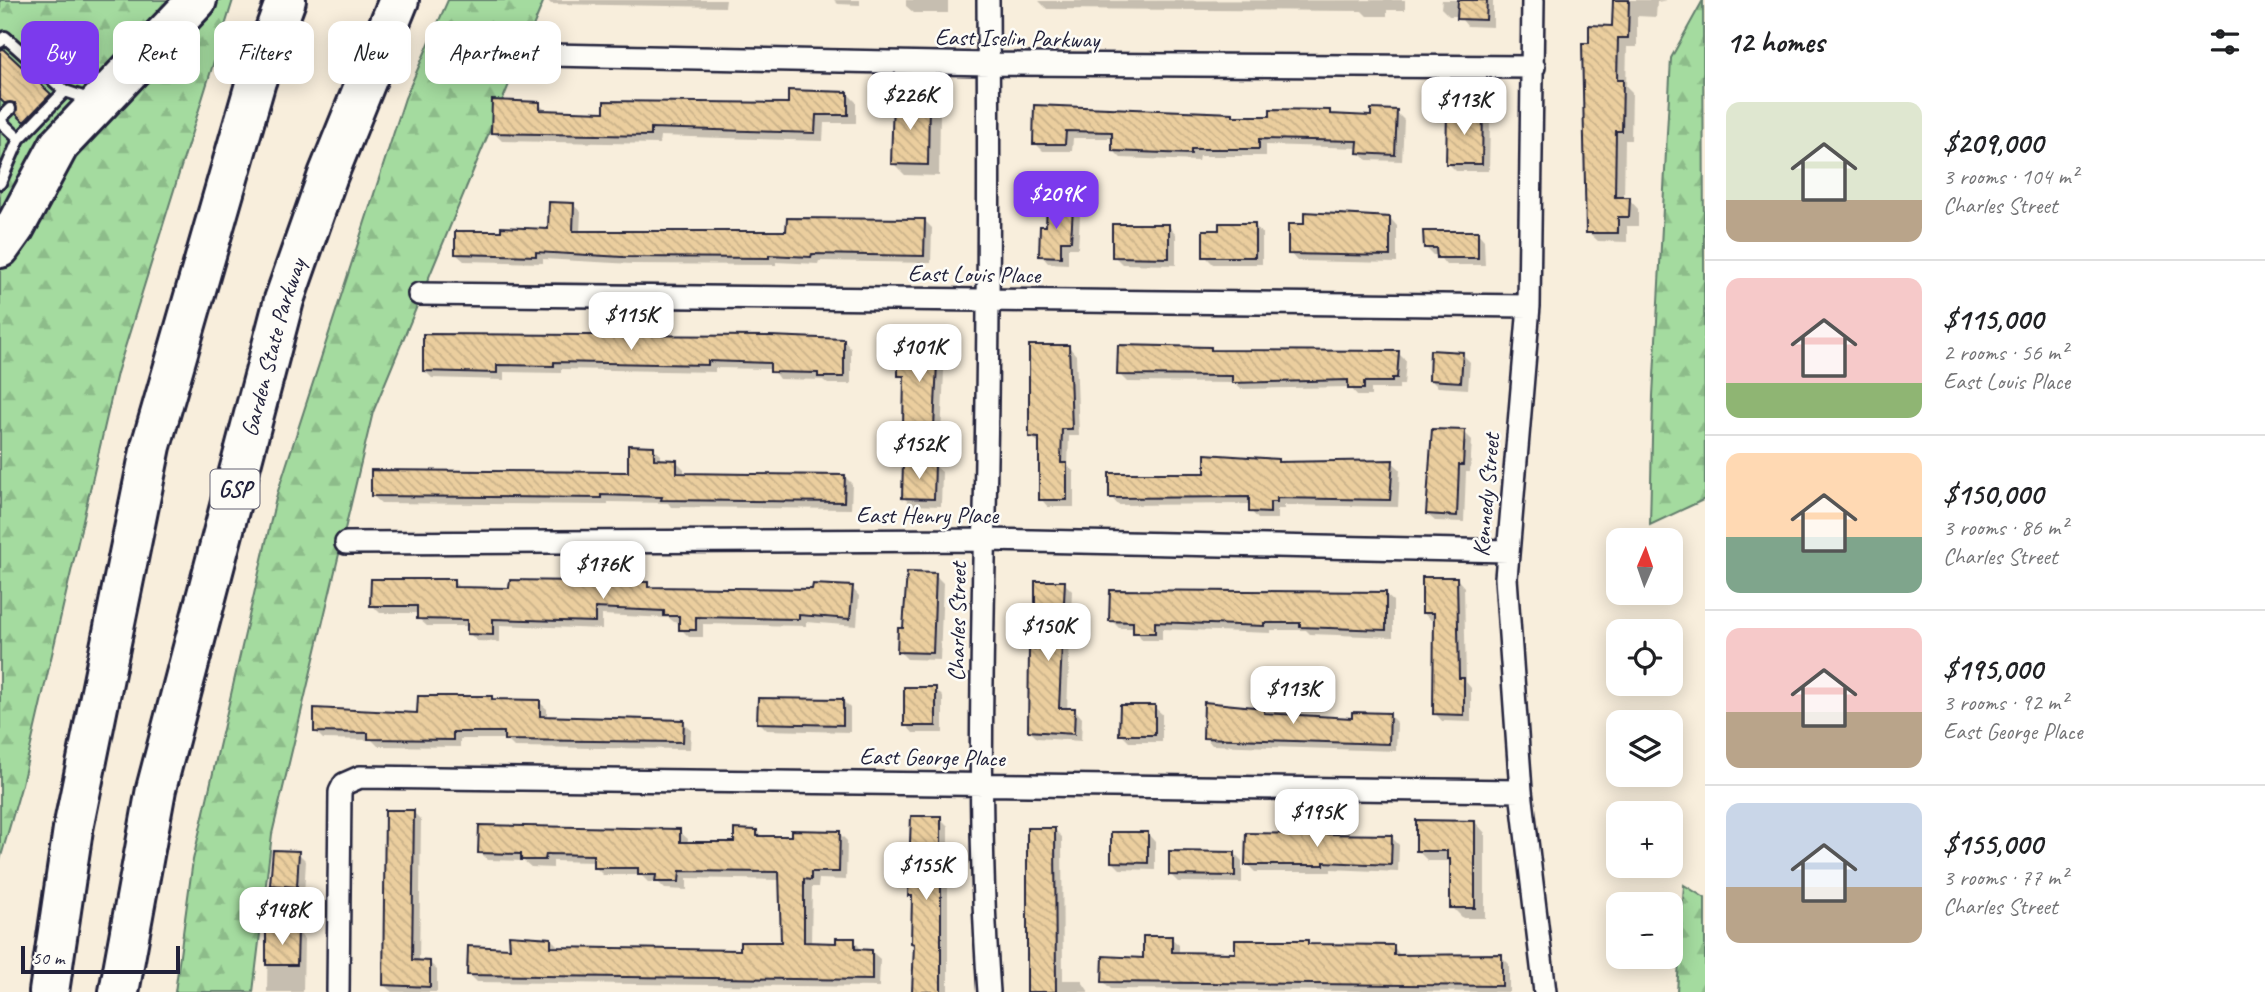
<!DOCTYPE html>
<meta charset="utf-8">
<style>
:root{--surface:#fff;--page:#f2f2f2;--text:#202124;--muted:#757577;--line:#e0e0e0;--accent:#7c3aed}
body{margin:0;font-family:Caveat,sans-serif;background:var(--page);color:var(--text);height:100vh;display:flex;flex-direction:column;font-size:26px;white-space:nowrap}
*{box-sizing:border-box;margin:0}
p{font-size:23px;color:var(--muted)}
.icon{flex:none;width:38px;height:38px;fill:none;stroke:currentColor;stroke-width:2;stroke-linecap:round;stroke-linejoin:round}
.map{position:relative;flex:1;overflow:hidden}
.panel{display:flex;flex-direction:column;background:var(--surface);width:560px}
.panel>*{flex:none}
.hud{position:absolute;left:21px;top:21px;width:665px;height:63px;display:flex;gap:14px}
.needle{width:46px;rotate:2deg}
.fabs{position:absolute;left:1606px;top:528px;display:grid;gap:14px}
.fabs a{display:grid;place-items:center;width:77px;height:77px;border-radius:14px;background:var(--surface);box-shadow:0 4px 18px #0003;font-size:35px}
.scale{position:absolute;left:21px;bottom:18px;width:159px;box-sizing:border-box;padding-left:7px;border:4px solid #22223b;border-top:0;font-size:19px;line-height:24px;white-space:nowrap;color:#22223b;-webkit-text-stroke:5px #fdfcf7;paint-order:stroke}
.price{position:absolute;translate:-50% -60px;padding:0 16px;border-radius:14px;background:#fff;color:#222;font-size:23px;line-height:46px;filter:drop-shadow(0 2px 4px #0008)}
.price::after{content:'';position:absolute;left:50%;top:42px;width:21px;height:16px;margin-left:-10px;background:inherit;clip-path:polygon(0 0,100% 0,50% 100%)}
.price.on{background:var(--accent);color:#fff}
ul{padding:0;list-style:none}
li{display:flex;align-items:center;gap:21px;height:175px;padding:0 21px}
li+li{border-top:2px solid var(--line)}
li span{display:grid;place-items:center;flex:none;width:196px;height:140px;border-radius:14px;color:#555}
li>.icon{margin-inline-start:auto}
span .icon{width:84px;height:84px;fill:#fffc;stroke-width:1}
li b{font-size:30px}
h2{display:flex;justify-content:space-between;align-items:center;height:84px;padding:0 21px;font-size:30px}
.tag{padding:0 24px;border-radius:14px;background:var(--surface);box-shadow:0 4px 18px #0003;font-size:24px;line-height:63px}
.tag.on{background:var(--accent);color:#fff}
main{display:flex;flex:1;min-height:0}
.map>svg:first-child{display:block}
.forest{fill:url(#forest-firs);stroke:#637e6d;stroke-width:2}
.shadow{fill:#0003}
.building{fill:url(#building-back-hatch);stroke:#22223b;stroke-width:2}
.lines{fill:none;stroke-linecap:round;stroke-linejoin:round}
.service-casing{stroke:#22223b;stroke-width:16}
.minor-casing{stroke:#22223b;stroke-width:26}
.motorway-casing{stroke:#22223b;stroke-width:44}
.service{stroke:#fdfcf7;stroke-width:10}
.minor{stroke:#fdfcf7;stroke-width:21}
.motorway{stroke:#fdfcf7;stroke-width:38}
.labels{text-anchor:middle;stroke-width:5;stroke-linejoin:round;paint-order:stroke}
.shield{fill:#fdfcf7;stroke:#646373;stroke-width:2}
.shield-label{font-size:23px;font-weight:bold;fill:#22223b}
.street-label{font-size:24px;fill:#22223b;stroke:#fdfcf7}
</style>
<main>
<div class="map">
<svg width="1705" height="992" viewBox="0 0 1705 992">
<defs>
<pattern id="forest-firs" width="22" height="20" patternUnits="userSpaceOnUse" patternTransform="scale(1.75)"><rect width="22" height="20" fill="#a4db9f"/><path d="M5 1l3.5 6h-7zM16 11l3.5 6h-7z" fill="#8dbc8a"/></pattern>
<pattern id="building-back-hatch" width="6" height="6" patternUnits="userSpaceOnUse" patternTransform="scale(1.75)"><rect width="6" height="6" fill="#ebce9e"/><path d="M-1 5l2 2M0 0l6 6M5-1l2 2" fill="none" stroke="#c9b189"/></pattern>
</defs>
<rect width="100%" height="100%" fill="#f8eedc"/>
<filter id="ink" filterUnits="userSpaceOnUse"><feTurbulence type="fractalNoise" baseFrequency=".0143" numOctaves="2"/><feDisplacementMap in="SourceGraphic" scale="14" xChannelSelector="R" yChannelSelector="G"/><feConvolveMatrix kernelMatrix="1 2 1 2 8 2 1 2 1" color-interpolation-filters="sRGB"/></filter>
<g filter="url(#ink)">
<!-- forest -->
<path class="forest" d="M0,0H233L117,373L22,784L0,860Z
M448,0H544L373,412L272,834L253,992H175L193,860L277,494L405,98Z
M1703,0L1705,499L1650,525L1653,396L1671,58Z
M1684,885L1705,898V992H1677Z"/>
<!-- shadow -->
<path class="shadow" d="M547,0H726L725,7L551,4Z
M834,0H860V5L838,4Z
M906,0H948V13H914L906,6Z
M1405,0V10H1387V16H1367L1362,11L1047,9L1039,1Z
M1442,0H1493V27L1467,26L1459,16H1449L1441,8Z
M1615,0H1667L1657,2L1656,17L1637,16V47H1627L1626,86L1632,92L1631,140H1625L1624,199H1629L1638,209V226H1627V242L1598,241L1588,232L1591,45L1614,27Z
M0,51L53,98L29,124L18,113L17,106H10L0,97Z
M847,93L856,102V123H824L823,141L660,136L659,144L502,141L493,132L539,104L547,112L605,114L790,104Z
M929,101L940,113L939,176L905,175L893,163Z
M1036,107L1233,114L1236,118L1329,112L1333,116L1373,118L1396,112L1404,120L1402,161L1367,160L1359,152V148L1266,145V156H1199L1198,161L1121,158L1114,151V138H1073L1072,151H1043L1035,143Z
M1482,112L1490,120L1489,171H1456L1448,163Z
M573,205L581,212L580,233H788L924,220L932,228L931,263L819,261L818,264L776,262V265L632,264L543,259V263L464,261L456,254L550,231Z
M1072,208L1080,216L1078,248H1068V264L1048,263L1041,255L1047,228Z
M1390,218L1397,226V263L1297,261L1290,253Z
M1254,225L1262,233V264H1213L1205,256Z
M1169,226L1176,234V265L1122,264L1114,256Z
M1477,232L1484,240L1485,265H1446L1438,255H1433L1425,247Z
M425,336L844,341L851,349V384H828L823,380L779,379L772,369L715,368V372L561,369V373L504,372V380L432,378L425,371Z
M938,343L945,351L941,435H913L905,427L906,381L900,375L913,355Z
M1069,347L1076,355L1079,436H1069L1068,466L1074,472V507H1048L1041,499V444L1031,437Z
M1211,349L1214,352L1398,353L1406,361L1404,385H1399V389H1371V396H1358L1350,387L1241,389L1234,383L1127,382L1119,374Z
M1462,354L1470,362L1468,389L1438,387L1431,380Z
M1464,432L1472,440L1470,472H1466L1464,522L1435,521L1427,514L1430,451Z
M653,448L661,455V461H676L684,469V475L844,476L852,484L851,509L671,507L668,503L608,502V505L381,503L373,496L629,474Z
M1277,460L1280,463L1392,462L1400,469L1398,507L1284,505V509H1277V519H1258L1251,511V504L1118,505L1111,497Z
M934,465L942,472L941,506L912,505L904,498Z
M935,575L943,583L940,660L907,659L899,651Z
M1457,579L1464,587L1466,682L1471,688V722L1442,721L1435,713L1436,620H1431L1423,613Z
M453,581L461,589L511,590L647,584L652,589L814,591L852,588L859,596L857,626L806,622V626L703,624V637H689L681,629V623L674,622L669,618L602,615V629L500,625V642L477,641L469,633V626H427L419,619V613H380L372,605Z
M1064,583L1072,591L1067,710H1075L1082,718L1081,741L1037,738L1030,731Z
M1385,594L1393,601V637L1310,634L1306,630H1271V633L1162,629V640H1142L1135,628H1119L1111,620Z
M935,689L943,697V733H913L906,725Z
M491,698L494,701L539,702L547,709V718L683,722L691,730L690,749L514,747L506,739H460V747L378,746L372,740L323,739L315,731L419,715Z
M842,700L850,708V732L767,730L759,722Z
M1154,707L1162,714V742H1129L1121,734Z
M1263,709L1269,715L1354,720L1389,715L1397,723L1396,751L1212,745L1205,737Z
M413,812L421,820L419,962H429L437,970V992H392L384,985Z
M940,818L948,826V992H915L914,899L910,896Z
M1475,822L1485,833V918H1463L1452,907V861H1428L1417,850Z
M1055,830L1062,837L1063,980H1081L1089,992H1029Z
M679,831L688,839L687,843L735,844L757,831L763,837L839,833L847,841L846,880L819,879L818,887H812L811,944L838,945L854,940L862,951H871L880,959L879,987L477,982L469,974L511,950L551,939L559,947L742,952L782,944L781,880L687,878V890L665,889L658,882H648L641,875H603L595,867V862L553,861V868L531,867L524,861L488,860L480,852Z
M1148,834L1155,842V870L1120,869L1112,861Z
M1391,837L1399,845L1398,872L1331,869V872H1255L1247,864Z
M298,853L306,861L304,894L280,892L272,885Z
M1234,853L1242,861V883L1178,882L1171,875Z
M268,930L297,931L304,939L303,992H267Z
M1171,938L1179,945V954H1236L1308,942L1311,946L1394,947L1401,957L1501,956L1509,964V992L1111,989L1104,982L1145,960Z"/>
<!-- building -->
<path class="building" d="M1458,0H1487L1486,20L1457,19Z
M1613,0H1629L1628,38H1618L1617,80H1623L1622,131H1616L1615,197H1630L1629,217H1618V233H1586L1582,43H1589V25L1612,26Z
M3,49L51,94L24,122L16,114L15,103H4L0,99V50Z
M788,90L848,92V115H816L815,133L651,128V136L491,133L492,100L540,102V110L604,112V101L788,103Z
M893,99L929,100L928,165L891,164Z
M1034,105L1233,113V116H1270V109L1330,110V114L1371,116V109L1397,110L1395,155L1357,153L1358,141L1259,139V149H1191V154L1112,151V132L1066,131L1065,144H1033Z
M1447,110H1483L1482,164H1446Z
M549,202L574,203L573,231H786L787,218L925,219L924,256L812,254L811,257L769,255V258L623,257L536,252V256L455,254V231H501V227L548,229Z
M1047,205L1073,207L1071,241H1061V257L1039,256L1040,226H1046Z
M1304,212L1390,217V256L1288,254V224H1304Z
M1219,223H1255V257H1203V230H1219Z
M1112,224H1169V258L1112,257Z
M1423,231H1478V258H1437L1436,248H1424Z
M423,334L770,336L844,339V377H818V373L770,372V363L708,361V365L554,362V366L497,365V373L423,371Z
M912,341H938L934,428H903L904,376H898V353H911Z
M1029,345H1069L1072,429H1062L1061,463H1067V500H1039V438L1029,437Z
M1118,345L1211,347V350L1399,351L1397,378H1392V382H1364V389H1348V380L1232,383V376L1117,375Z
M1430,350L1463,352L1461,382L1429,380Z
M1432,429L1465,430L1463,465H1459L1457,516L1426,514Z
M628,445L654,446V459L677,460V473L845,475L844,502L661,500L662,497L601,495V498L371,496V470L628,472Z
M1205,454L1278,459V462L1393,460L1390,500L1277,498V502H1270V513L1249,512V497L1109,498V473H1205Z
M903,463H935L934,499L902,498Z
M907,572L936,573L933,653L897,652L898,628H903Z
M1422,577H1457L1459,678H1464V715L1433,714L1434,613H1422Z
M371,579H454V587L509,588L510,580L648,582V587L812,589L813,584L853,586L850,619L799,615V619L696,617V630H679V616H664V611L595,608V622L493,619V635L467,634V620L417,619V606H370Z
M1035,581H1065L1059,708H1075L1074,734L1028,731L1029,649H1035Z
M1110,590L1386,592V630L1300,627V623H1264V626L1155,622V633H1133V622L1109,621Z
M904,687H936V726H904Z
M418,696H492V699L540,700V716L684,720L683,742L504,740V732H453V740L368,739V733L314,732V708L417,713Z
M758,698L843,699V725L757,723Z
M1204,702L1264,708V713L1352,718V712L1390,713L1389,744L1203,738Z
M1120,705H1155V735H1119Z
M385,810H414L412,960L430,961V987L383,985Z
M911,816H941V992H912L914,944L911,943L912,896H908Z
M1416,820L1475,821V908H1450V859H1447V851H1416Z
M479,825L680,829V842H734V829L757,830V836H791V830L840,831L839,872H811V880L804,879V942L836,943V938H855V949L872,950V980L467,975L468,946L510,948L509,935L551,938V947L740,950V942H781L779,872L680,871L679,882H655L656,875H638V868H593V855L546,854L545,860H521V854L478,853Z
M1027,828H1055L1056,992H1027Z
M1111,832H1148V863L1111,862Z
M1246,833L1392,835L1391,865L1324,862V865H1245Z
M273,850L299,851L297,887L270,885Z
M1169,851L1235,852V876L1169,875Z
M266,928L298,929L297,965H266Z
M1143,936H1172V952L1235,953V940H1308V944L1394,945V955L1502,954V986L1102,982L1103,956L1143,958Z"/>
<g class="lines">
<defs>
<path id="service" d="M0,42L5,37L65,91L92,100
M0,119L10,109
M0,121L19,139
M0,183L19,139L65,91"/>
<path id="minor" d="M988,0C989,153 989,306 986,459C983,637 976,815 989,992
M1533,0L1529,306L1506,578L1521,791L1545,992
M500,54L989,64L1534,67
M419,294L1529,306
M346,543L985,540L1508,551
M338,992L340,792L344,784L360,777L1521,791"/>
<g id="motorway">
<path d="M0,248L15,227L59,145L197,0"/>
<path d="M49,992L73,829L151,446L256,81L286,0"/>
<path id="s1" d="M119,992L156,789L284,300L328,175L399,0"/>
</g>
</defs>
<!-- service casing -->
<use href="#service" class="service-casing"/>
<!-- minor casing -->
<use href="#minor" class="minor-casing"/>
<!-- motorway casing -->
<use href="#motorway" class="motorway-casing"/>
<!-- service -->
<use href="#service" class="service"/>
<!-- minor -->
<use href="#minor" class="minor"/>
<!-- motorway -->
<use href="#motorway" class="motorway"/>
</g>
</g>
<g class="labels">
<!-- shield labels -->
<rect class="shield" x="210.5" y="469.5" width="49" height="39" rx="5"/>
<g class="shield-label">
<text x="235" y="497">GSP</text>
</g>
<!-- street labels -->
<g class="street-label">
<text transform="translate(1017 38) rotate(1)" y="8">East Iselin Parkway</text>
<text transform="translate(974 274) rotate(1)" y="8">East Louis Place</text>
<text dy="8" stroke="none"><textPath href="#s1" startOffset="663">Garden State Parkway</textPath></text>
<text transform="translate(1486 495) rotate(-85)" y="8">Kennedy Street</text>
<text x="927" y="523">East Henry Place</text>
<text transform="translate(957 622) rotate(-89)" y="8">Charles Street</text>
<text transform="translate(932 757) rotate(1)" y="8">East George Place</text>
</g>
</g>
</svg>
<div class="fabs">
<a><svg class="needle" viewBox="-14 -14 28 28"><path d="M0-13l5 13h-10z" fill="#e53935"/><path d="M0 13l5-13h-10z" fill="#757577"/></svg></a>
<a><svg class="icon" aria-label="locate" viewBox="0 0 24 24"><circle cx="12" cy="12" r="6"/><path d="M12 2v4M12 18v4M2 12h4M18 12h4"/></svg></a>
<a><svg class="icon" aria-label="layers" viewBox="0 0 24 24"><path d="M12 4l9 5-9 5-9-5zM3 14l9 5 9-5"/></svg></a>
<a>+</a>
<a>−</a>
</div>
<div class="scale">50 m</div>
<b class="price" style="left:910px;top:132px">$226K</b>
<b class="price" style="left:1464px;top:137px">$113K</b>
<b class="price on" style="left:1056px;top:231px">$209K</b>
<b class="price" style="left:631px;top:352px">$115K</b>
<b class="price" style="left:919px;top:384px">$101K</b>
<b class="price" style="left:919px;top:481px">$152K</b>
<b class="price" style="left:603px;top:601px">$176K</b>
<b class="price" style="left:1048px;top:663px">$150K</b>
<b class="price" style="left:1293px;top:726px">$113K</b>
<b class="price" style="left:1317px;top:849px">$195K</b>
<b class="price" style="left:926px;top:902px">$155K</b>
<b class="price" style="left:282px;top:947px">$148K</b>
<div class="hud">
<a class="tag on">Buy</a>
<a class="tag">Rent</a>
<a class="tag">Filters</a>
<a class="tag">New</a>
<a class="tag">Apartment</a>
</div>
</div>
<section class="panel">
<h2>12 homes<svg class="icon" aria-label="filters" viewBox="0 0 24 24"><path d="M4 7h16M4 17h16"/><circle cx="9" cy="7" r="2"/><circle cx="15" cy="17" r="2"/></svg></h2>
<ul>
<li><span style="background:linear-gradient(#dfe7d0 70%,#b9a48a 0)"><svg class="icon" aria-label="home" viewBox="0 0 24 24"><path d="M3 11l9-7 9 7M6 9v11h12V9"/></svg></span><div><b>$209,000</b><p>3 rooms · 104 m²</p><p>Charles Street</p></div></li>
<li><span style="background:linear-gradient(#f6c9c9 75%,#8fb573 0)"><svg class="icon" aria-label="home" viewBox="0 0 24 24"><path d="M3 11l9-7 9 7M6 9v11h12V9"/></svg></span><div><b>$115,000</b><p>2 rooms · 56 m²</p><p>East Louis Place</p></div></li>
<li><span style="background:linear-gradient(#ffd9b3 60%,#7fa58c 0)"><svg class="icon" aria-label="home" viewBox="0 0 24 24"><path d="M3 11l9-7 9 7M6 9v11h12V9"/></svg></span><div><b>$150,000</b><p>3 rooms · 86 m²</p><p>Charles Street</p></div></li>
<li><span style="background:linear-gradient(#f6c9c9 60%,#b9a48a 0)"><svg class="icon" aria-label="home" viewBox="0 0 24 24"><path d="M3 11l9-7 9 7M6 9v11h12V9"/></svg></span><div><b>$195,000</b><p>3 rooms · 92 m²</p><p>East George Place</p></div></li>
<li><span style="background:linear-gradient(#c9d6e8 60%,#b9a48a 0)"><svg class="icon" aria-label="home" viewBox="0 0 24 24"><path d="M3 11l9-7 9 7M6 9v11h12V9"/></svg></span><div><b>$155,000</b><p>3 rooms · 77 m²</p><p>Charles Street</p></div></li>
</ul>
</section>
</main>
